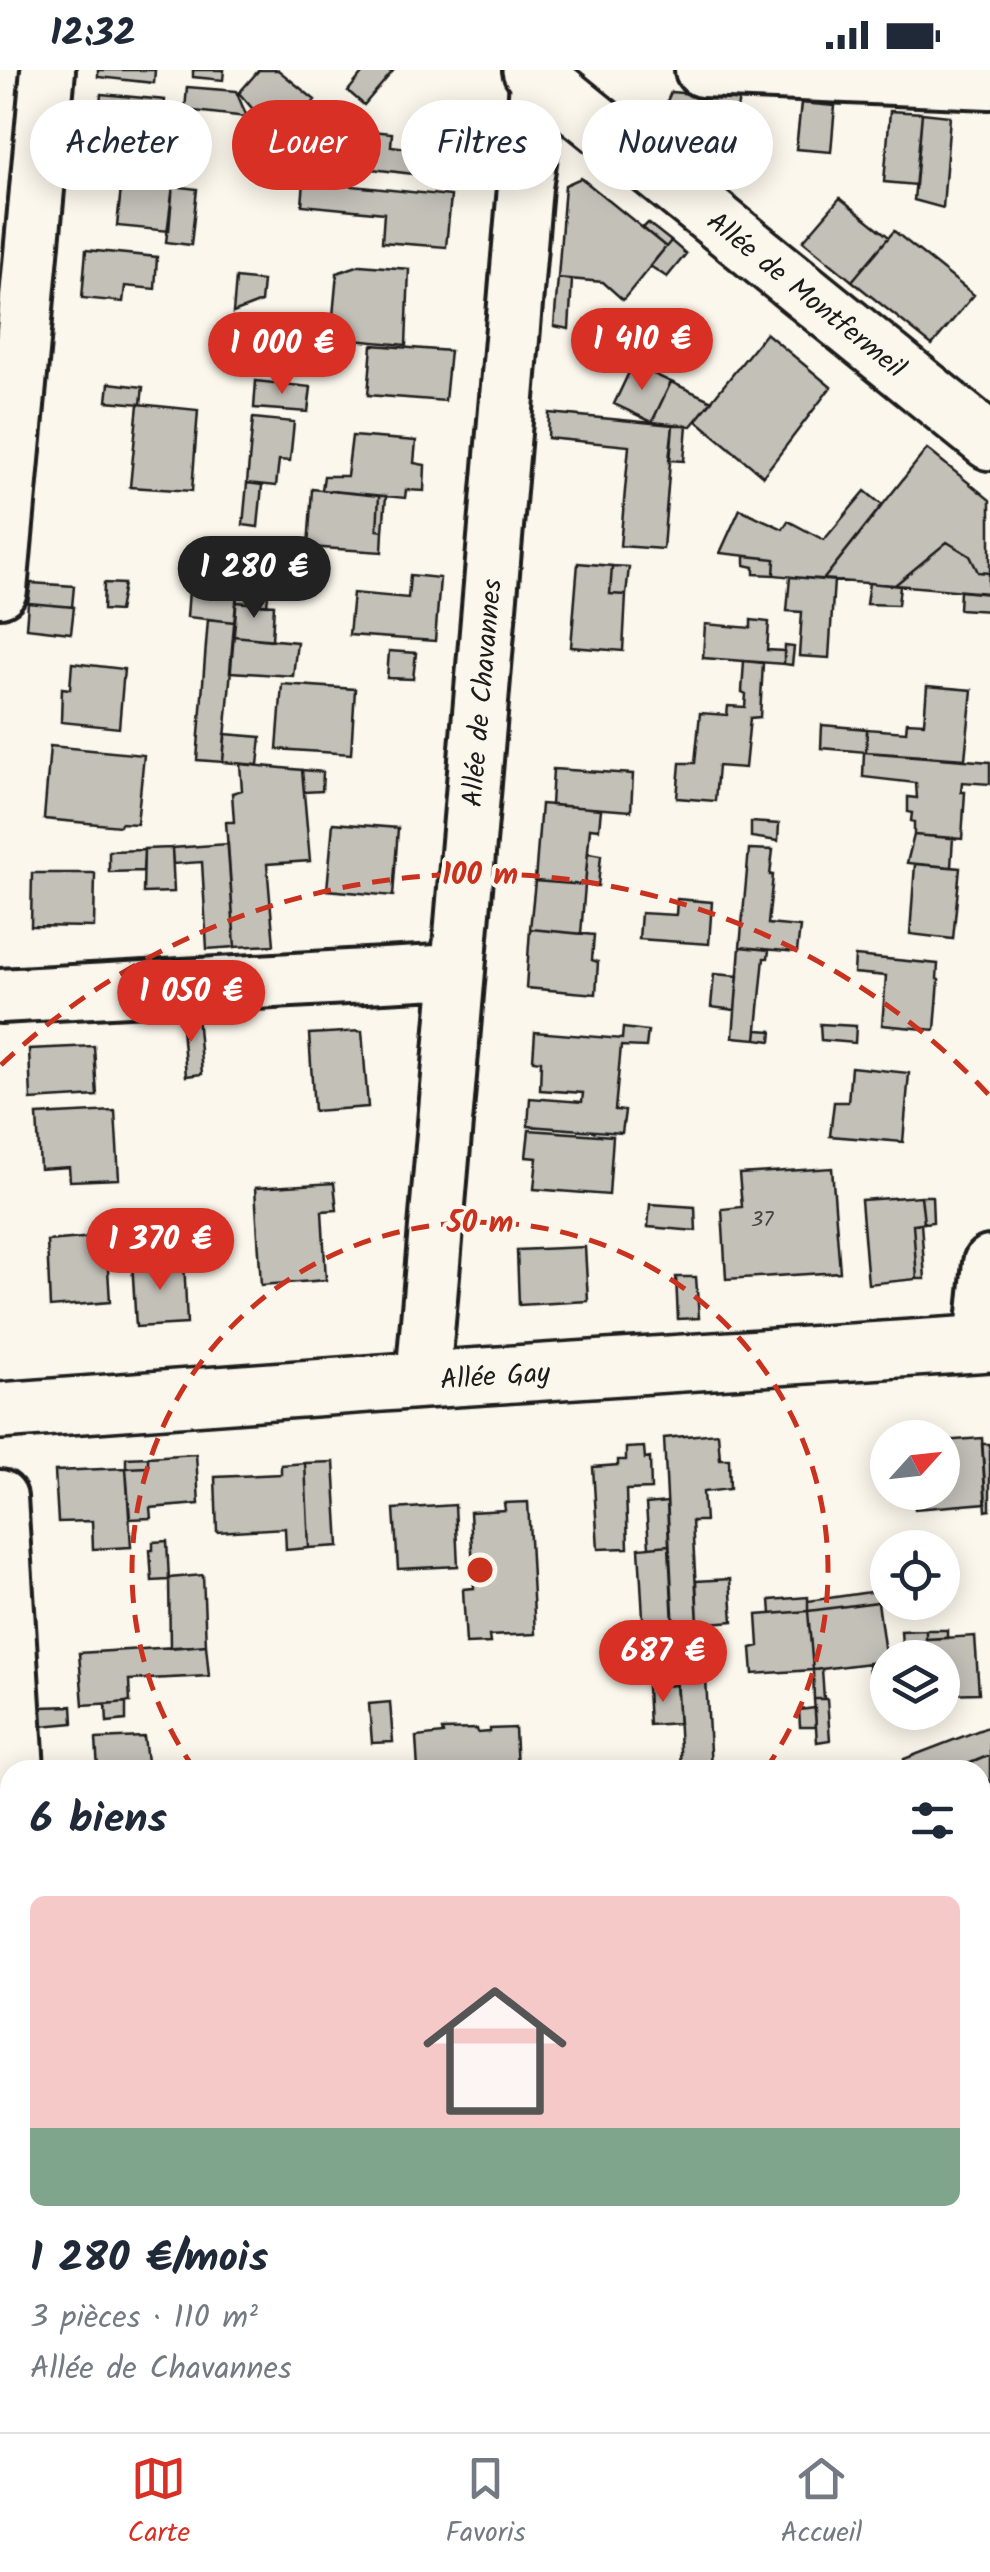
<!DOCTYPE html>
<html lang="fr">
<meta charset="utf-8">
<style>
:root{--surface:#fff;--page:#f2f2f3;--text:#1f2937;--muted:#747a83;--line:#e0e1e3;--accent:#d93025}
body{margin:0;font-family:Kalam,sans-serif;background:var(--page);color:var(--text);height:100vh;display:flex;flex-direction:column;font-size:38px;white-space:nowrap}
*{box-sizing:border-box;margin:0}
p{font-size:32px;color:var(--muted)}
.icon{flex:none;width:55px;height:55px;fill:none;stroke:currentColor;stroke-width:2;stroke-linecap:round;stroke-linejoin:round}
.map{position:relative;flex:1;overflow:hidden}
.panel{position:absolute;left:0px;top:1690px;width:990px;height:672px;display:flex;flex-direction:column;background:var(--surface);border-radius:30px 30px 0 0;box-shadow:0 5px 25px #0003}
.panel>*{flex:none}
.banner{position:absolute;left:30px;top:30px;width:930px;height:90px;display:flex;gap:20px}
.needle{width:65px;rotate:63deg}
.controls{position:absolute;left:870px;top:1350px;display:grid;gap:20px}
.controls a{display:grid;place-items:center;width:90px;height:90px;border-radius:50%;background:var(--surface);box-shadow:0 5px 25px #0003;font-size:50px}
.price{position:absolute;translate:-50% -85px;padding:0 22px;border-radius:35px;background:var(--accent);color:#fff;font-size:32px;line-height:65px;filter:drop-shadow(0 2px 5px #0008)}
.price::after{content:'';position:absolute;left:50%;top:60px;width:30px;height:22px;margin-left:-15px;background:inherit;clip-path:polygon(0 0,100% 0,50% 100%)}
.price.selected{background:#222;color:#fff}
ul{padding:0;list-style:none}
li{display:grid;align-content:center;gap:20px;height:530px;padding:0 30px}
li+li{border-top:2px solid var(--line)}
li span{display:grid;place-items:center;height:310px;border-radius:15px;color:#555}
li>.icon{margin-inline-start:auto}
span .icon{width:180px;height:180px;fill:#fffc;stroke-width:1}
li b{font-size:42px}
h2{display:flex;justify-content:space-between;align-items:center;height:120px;padding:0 30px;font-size:42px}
.pill{padding:0 35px;border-radius:45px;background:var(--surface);box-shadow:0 5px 25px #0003;font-size:35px;line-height:90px}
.pill.selected{background:var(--accent);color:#fff}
.status{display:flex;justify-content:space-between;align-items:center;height:70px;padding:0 50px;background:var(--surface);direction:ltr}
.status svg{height:28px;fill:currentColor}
.menu{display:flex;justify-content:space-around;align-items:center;height:140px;border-top:2px solid var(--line);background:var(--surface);font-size:28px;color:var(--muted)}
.menu a{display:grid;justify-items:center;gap:5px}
.menu .selected{color:var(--accent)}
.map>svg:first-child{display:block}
.building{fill:#c3c0b8;stroke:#1c1c1c;stroke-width:2.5}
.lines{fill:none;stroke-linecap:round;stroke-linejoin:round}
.lane-casing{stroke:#1c1c1c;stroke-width:32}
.street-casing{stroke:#1c1c1c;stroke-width:60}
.secondary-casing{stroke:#1c1c1c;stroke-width:62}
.lane{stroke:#fbf7ec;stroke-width:25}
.street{stroke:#fbf7ec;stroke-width:52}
.secondary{stroke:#fbf7ec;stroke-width:55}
.ring{fill:none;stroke:#c8321e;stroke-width:5;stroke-dasharray:18 12}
.labels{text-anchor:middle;stroke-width:8;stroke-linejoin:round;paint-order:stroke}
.number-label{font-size:22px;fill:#464543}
.street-label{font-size:28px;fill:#1c1c1c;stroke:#fbf7ec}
.centre{fill:#c8321e;stroke:#fbf7ec;stroke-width:5}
.ring-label{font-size:30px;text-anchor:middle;font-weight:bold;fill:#c8321e;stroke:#fbf7ec;stroke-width:8;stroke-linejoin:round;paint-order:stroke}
</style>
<div class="status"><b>12:32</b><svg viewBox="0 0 49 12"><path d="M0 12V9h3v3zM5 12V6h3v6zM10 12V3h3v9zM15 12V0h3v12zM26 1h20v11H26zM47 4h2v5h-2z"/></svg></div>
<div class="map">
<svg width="990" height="2362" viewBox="0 0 990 2362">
<rect width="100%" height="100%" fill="#fbf7ec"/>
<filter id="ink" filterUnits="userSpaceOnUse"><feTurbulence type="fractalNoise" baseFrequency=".01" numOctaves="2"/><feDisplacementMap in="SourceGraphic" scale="20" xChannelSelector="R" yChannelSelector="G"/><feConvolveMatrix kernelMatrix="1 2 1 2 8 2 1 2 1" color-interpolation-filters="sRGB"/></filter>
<g filter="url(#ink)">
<!-- building -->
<path class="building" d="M98,0H155L154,13L98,7Z
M193,0H224L223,10L193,7Z
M259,0H278L315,30L287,65L258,45L239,23Z
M365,0L393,1L364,35L348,21Z
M187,17L236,21L247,47L185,40Z
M671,22L739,28L735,52L725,77L710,96L657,54Z
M101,24L165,30L159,83L96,76Z
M801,33L835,36L831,82L796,79Z
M890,41L922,43L916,115L884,112Z
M922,43L950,46L943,138L914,130Z
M341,58L392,63L391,76L424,80L422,105L338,95Z
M272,75L289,88L271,109L262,84Z
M289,88L299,97L323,99L322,113L271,109Z
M730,88L749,103L737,117L718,102Z
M122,108L173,113L169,161L117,156Z
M581,108L666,177L623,230L603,212L558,208L565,115Z
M304,111L451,126L446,177L382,172L384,143L302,135Z
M173,116L197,119L191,175L166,172Z
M840,128L889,167L852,211L803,171Z
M648,153L671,171L666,177L643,158Z
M894,161L974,225L932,275L852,211Z
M671,171L686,184L667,207L650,196Z
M86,180L157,187L155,219L125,216L123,232L82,228Z
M360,195L409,199L406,275L331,268L337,203Z
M236,208L263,211L261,232L233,243Z
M558,208L572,210L569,259L554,256Z
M766,263L831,317L763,406L696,350Z
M372,275L450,281L445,331L368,325Z
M633,294L671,312L652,352L614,334Z
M256,311L311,317L308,342L254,338Z
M671,312L712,331L691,356L652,352Z
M109,313L143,317L141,334L107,331Z
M138,334L198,340L192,421L130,417Z
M549,343L673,355L663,479L620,476L629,376L548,368Z
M253,348L294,352L290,391L279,390L276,416L247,413Z
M673,355H687L684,391L669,390Z
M352,366L416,371L414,393L425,395L424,421L406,420L405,428L322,420L324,406H347Z
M927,379L990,430V503L978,502L970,486L947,472L895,515L823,510Z
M247,413L262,415L258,457L243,455Z
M312,419L379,426L377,460L383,461L382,482L308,477Z
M865,421L882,435L823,510L774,505L775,489L720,483L740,439L783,459L788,451L824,470Z
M379,426H386L383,461L377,460Z
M947,472L970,486L978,502L989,503L988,523L895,515Z
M192,481L240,484L235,552L187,547Z
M745,486L775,489L774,505L754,504V497L745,495Z
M578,493L612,496L610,524L626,525L623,581L571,577Z
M612,496L629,497L626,525L610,524Z
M239,501L270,503L267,535L236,532Z
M410,505L440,508L435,571L349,565L353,523L408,528Z
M790,507L834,510L829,588L799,586L802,542L787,541Z
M31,513L74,516L72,537L28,533Z
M104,513L124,514L119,541L103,540Z
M869,513L900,516L898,535L866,534Z
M960,521L990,524V541L959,539Z
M236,532L274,535L272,570L233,566Z
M28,533L74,537L71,563L26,558Z
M208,549L235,552L223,692L197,690Z
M751,550L769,552L767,580L784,581V594L703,588L705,554L751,558Z
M233,566L297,572L293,606L230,602Z
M785,576L794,577L792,595L784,594Z
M389,581L416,583L413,609L387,608Z
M744,591L763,593L760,647L750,648L745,698L718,696L715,731L677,728L680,693H695L700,643L727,645L728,636L745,637L746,624L742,622Z
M72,593L124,599L119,658L61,652L62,618L70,619Z
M282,614L355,619L351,684L277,679Z
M927,616L972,620L965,689L866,682L867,659L906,662L907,652L924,653Z
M822,655L867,659L866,682L821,678Z
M225,664L261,667L258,695L223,692Z
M50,676L144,685L137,754L121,753L120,756L44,749Z
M864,682L990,692V714L962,712L961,722H965L962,769L914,765V752L911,751L912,743L908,742V727L917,728L916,713L863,707Z
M240,694L302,700L310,791L267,794L274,875L235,877L226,752H234L232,723L242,720Z
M553,699L633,704L631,741L551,735Z
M302,700L323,702L322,721L304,722Z
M541,734L601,739L599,759L590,758L585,815L535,811Z
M751,752L779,754L778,771L751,767Z
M333,753L398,758L393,826L327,820Z
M914,765L953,768L951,797L907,793Z
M228,774L235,877L207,879L202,792L173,794L172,778Z
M172,778L174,822L143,823L144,779Z
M749,779L773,780L770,805H773L768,854L800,857L797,882L740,877Z
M144,780L143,801L109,802V781Z
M588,783L601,785L598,816L585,815Z
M915,794L960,798L953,869L910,864Z
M32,803H95L94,857L31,856Z
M535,811L585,815L581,864L530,859Z
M677,829L712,832L709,874L639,869L641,843L676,845Z
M530,859L594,865L592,890L598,892L596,924L526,918Z
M740,877L769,880L768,888H764L756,969L733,967Z
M855,886L938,894L937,909L939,910L935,960L882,955L886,906L854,903Z
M714,904L738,906L735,940L711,937Z
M197,945L202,1004L186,1006L181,946Z
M820,954L856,956L855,973L821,970Z
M623,958L648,961L646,977L621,976L615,1040L625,1041L622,1063L528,1056L530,1028L582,1032L583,1023L540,1020L541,991L533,990L535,962L622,969Z
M757,960L772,961L771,971L756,969Z
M362,961L368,1037L314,1041L309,964Z
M94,976L97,1026L31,1030L29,979Z
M851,997L909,1003L903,1072L830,1066L834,1032H848Z
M115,1041L119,1109L70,1111L69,1097L40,1099L37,1045Z
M529,1060L613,1066L609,1125L534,1119L537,1088L526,1087Z
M832,1098L840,1202L726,1209L722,1139L742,1137L739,1104Z
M334,1113L337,1140L322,1141L326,1210L261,1215L255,1118Z
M921,1126H932L933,1152L924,1153Z
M921,1126L924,1153L913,1154L917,1209L868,1214L861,1130Z
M650,1134L695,1137L696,1161L648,1157Z
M921,1153L925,1209H917L913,1154Z
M106,1166L110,1232L50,1237L47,1171Z
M585,1177L588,1231L519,1235L517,1180Z
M184,1189L187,1254L136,1257L132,1191Z
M676,1207H696L699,1248L678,1249Z
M718,1363L720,1389H729L730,1419L703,1422L705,1451H692L698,1554L703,1553L711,1700H681L664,1368Z
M982,1368L986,1433L915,1439L914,1422H942V1371Z
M982,1374H990V1440L986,1441Z
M644,1377L645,1389L650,1388L651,1419L626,1420L628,1478L598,1479L593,1397L618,1395V1390H626V1378Z
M196,1384L199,1434L150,1438L151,1448L130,1449L126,1398L148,1397V1387Z
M148,1387V1397L126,1398V1388Z
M334,1392L339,1476L309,1478L305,1393Z
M305,1393L309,1478L286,1480L285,1458L217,1462L215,1407L281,1404V1395Z
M126,1398L131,1477L93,1479L92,1451L58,1452L55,1401Z
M528,1432L535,1564L489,1566L490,1573L466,1574L463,1519L474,1518L470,1442L505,1440L504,1433Z
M667,1432L669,1475L649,1477L646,1434Z
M455,1435L458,1496L398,1499L394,1439Z
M167,1471L169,1510L152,1511L150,1480H153V1472Z
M669,1475L676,1615L647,1617L639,1478Z
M203,1505L206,1575L170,1578L169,1508Z
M730,1509L733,1551L698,1554L696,1511Z
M877,1521L878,1532L808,1541V1531Z
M808,1527V1541L771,1544L770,1530Z
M878,1532L886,1591L813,1600L808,1541Z
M808,1541L813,1600L753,1604L751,1578L759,1576L757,1545Z
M926,1560H947V1568L926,1569Z
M926,1560V1569L975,1566L979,1623L942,1624V1588H903L901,1561Z
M206,1575L209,1606L129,1610L130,1632L83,1635L79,1583Z
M886,1591L887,1601L869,1603L868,1593Z
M822,1599L824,1629H814L813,1600Z
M676,1615L679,1653L649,1655L647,1617Z
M814,1629H827L830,1670L817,1672Z
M126,1632V1650L107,1652L106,1634Z
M390,1632L393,1672L372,1673L369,1634Z
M72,1636L73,1653L42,1656L41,1637Z
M815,1638L816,1657H800L799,1640Z
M990,1656V1685L953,1700H905L904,1689Z
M515,1658L517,1700H418L416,1667L443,1664L442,1660L477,1659L478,1663L490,1662V1659Z
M144,1667L148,1700H98L96,1669Z
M990,1685V1712L980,1717V1700H954Z
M980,1885L990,1896L980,1907Z
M990,1898V1939L980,1947V1907Z
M0,2341L10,2347V2352H18L33,2362H0Z
M108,2352H186L201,2362H102Z
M272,2352H562L551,2362H281Z
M649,2352H673L681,2362H638Z"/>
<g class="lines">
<defs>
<path id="lane" d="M0,2033L10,2017"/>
<path id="street" d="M702,0L990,12
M0,520L48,0
M0,926L456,901
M982,1274L990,1193
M423,1310L525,117L532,73L538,0
M0,1427L17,1700
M980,2068L990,2080
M980,2244L990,2235
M845,2362L856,2352"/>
<path id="secondary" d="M531,0L990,372
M0,1341L423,1310L990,1273"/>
</defs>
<!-- lane casing -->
<use href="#lane" class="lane-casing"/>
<!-- street casing -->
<use href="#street" class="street-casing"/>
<!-- secondary casing -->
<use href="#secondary" class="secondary-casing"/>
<!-- lane -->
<use href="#lane" class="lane"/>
<!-- street -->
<use href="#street" class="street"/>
<!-- secondary -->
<use href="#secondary" class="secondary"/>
</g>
</g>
<!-- distance rings -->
<g class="ring">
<path d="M195 1700A348 348 0 1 1 765 1700"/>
<path d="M1 995A696 696 0 0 1 989 1025"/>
</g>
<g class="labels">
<!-- number labels -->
<g class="number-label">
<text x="762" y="1156">37</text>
</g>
<!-- street labels -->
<g class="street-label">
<text transform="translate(807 224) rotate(39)" y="10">Allée de Montfermeil</text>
<text transform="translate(481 623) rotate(-85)" y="10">Allée de Chavannes</text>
<text transform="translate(495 1305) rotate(-4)" y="10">Allée Gay</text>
</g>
</g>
<circle cx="480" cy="1500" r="15" class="centre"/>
<g class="ring-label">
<text x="480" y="814">100 m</text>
<text x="480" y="1162">50 m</text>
</g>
</svg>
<div class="controls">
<a><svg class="needle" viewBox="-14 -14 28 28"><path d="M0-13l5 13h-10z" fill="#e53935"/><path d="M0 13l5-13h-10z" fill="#747a83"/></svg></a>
<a><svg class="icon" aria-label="locate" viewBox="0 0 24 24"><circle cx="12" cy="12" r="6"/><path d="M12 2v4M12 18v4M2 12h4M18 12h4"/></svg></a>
<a><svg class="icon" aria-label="layers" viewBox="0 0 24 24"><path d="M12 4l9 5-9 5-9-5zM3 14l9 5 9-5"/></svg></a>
</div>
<b class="price" style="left:642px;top:323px">1 410 €</b>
<b class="price" style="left:282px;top:327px">1 000 €</b>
<b class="price selected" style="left:254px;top:551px">1 280 €</b>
<b class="price" style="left:191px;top:975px">1 050 €</b>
<b class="price" style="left:160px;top:1223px">1 370 €</b>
<b class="price" style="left:663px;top:1635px">687 €</b>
<div class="banner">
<a class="pill">Acheter</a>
<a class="pill selected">Louer</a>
<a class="pill">Filtres</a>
<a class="pill">Nouveau</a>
</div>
<section class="panel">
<h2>6 biens<svg class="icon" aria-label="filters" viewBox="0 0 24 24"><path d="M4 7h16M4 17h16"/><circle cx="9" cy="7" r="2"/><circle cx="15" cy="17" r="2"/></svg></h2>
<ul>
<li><span style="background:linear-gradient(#f6c9c9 75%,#7fa58c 0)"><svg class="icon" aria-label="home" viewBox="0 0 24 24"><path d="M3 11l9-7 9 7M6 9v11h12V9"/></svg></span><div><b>1 280 €/mois</b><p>3 pièces · 110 m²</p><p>Allée de Chavannes</p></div></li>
</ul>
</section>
</div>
<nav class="menu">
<a class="selected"><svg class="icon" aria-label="map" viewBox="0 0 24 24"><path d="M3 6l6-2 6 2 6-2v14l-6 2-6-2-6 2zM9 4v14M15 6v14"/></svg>Carte</a>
<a><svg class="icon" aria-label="saved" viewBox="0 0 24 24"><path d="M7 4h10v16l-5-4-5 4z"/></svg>Favoris</a>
<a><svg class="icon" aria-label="home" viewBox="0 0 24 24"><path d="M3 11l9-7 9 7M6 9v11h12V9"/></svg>Accueil</a>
</nav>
